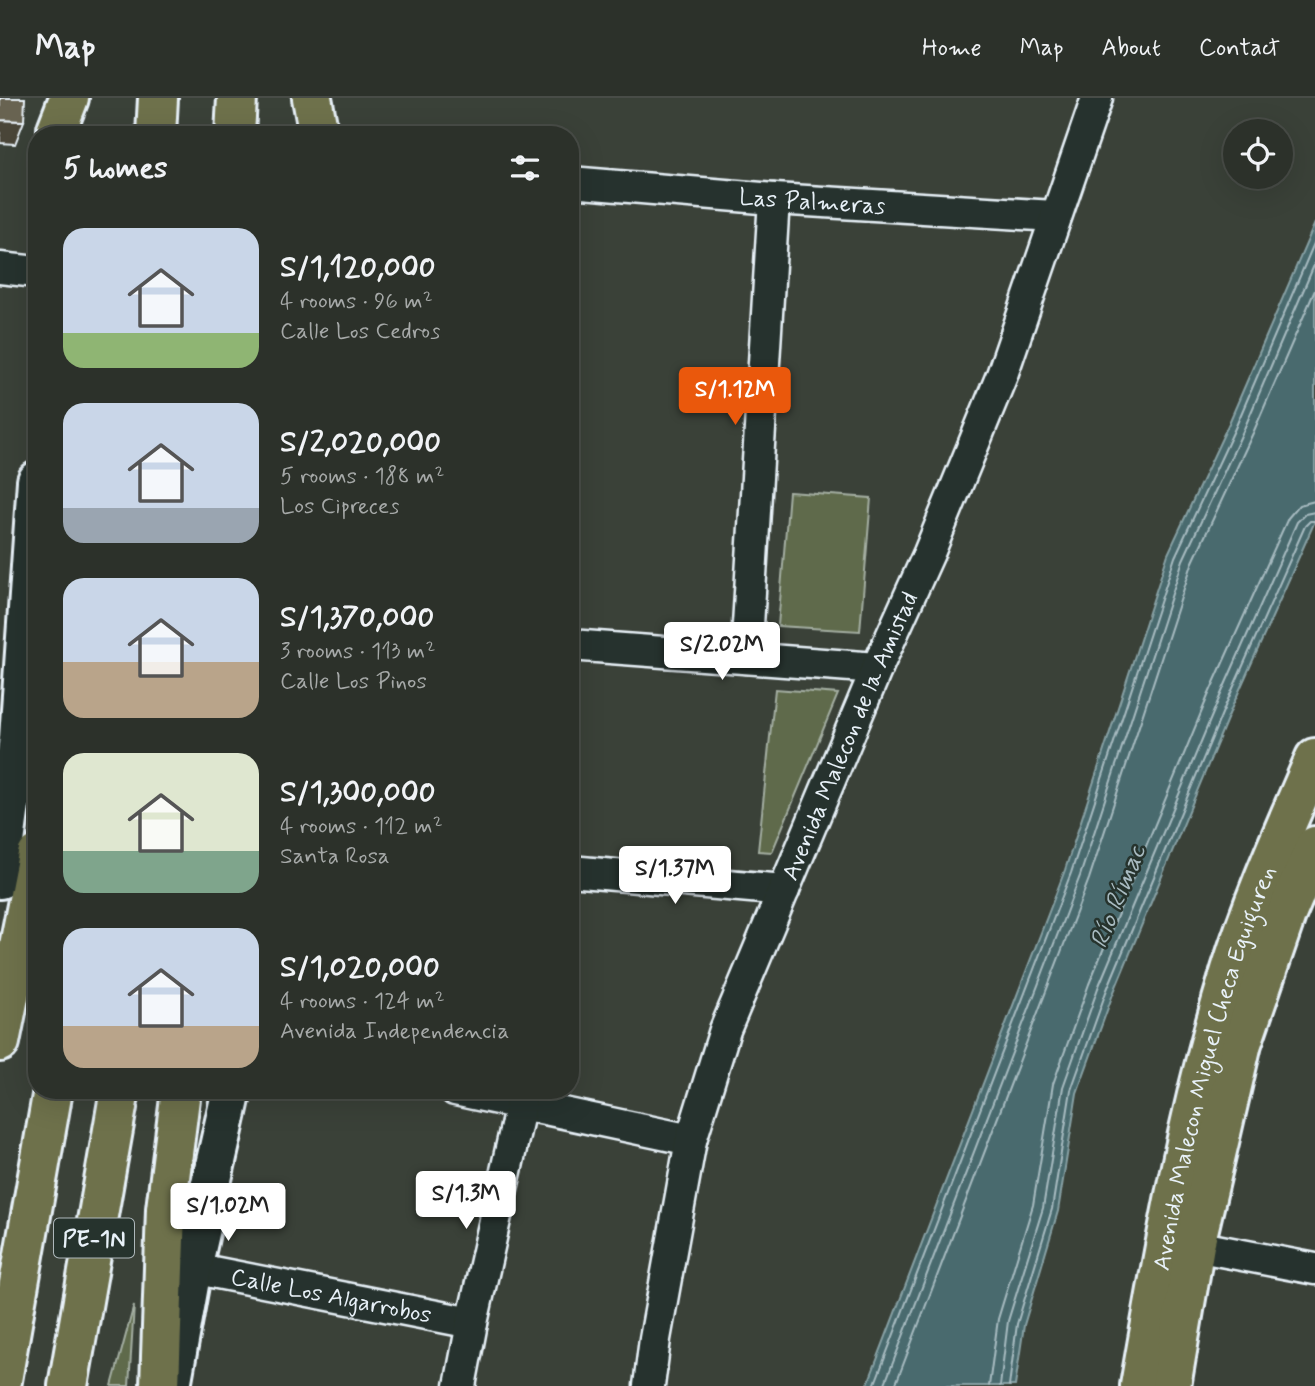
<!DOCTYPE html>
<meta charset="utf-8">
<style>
:root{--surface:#2c312a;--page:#343932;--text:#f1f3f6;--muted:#a6a9a8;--line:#484c47;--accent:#ea580c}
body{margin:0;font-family:Mynerve,sans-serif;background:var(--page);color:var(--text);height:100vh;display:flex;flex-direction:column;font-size:26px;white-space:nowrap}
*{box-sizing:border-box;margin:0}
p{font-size:23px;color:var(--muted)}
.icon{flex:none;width:38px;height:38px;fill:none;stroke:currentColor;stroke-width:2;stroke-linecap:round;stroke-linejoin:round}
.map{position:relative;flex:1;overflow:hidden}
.side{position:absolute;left:28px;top:28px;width:551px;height:973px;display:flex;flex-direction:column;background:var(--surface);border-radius:28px;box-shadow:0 7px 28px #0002,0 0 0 2px var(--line)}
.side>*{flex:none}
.fabs{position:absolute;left:1223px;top:21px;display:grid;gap:14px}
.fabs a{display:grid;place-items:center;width:70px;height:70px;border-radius:50%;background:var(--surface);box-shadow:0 7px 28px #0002,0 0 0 2px var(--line);font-size:35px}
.price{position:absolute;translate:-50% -60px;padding:0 16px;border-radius:7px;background:#fff;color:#222;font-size:23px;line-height:46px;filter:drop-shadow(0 2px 4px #0008)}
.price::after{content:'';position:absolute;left:50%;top:42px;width:21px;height:16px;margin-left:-10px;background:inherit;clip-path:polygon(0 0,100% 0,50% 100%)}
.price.current{background:var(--accent);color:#fff}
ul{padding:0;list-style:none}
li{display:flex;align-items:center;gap:21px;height:175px;padding:0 35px}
li span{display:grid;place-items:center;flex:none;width:196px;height:140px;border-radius:21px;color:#555}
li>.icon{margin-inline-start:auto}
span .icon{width:84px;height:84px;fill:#fffc;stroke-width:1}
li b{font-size:30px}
h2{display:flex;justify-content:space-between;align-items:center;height:84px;padding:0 35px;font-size:30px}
header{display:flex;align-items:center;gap:42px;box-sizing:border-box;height:98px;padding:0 35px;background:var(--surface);border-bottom:2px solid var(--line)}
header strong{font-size:33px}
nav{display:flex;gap:38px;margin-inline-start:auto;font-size:24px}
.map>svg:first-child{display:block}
.green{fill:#5f6b4c;stroke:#a4aea2;stroke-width:2}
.water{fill:#486b6e;stroke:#88a1a5;stroke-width:2}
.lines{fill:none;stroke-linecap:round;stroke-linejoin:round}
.shore{stroke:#a8bbc1;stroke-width:2}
.street-casing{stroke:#e8f1f8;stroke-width:35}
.secondary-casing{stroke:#e8f1f8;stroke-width:44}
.primary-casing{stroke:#e8f1f8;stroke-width:44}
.highway-casing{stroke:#e8f1f8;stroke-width:44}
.street{stroke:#26332d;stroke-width:30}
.secondary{stroke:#26332d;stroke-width:38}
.primary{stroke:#6e714b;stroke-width:38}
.highway{stroke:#6e714b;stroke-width:38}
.shaded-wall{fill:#494539;stroke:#e8f1f8;stroke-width:2}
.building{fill:#686351;stroke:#e8f1f8;stroke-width:2}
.labels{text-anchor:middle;stroke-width:5;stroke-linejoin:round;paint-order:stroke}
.shield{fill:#26332d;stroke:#aeb8bb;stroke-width:2}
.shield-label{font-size:23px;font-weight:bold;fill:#e8f1f8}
.street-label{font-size:24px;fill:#e8f1f8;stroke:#26332d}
.water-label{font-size:26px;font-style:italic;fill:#a8bbc1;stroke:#26332d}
</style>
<header>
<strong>Map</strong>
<nav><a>Home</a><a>Map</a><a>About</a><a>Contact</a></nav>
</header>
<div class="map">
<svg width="1315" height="1288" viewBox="0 0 1315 1288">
<rect width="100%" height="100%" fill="#3a4138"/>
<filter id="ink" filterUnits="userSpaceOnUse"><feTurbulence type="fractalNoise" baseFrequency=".0143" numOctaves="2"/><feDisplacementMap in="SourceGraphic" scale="14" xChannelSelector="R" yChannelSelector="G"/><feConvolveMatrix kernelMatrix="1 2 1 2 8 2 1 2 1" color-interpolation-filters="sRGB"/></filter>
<g filter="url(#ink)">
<!-- green -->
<path class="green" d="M789,394L871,400L860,533L778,528Z
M775,591L838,596L772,754L758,753Z
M134,1207L129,1288H112Z"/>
<!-- water -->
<path class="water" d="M1315,125V423L1232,609L1113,896L1077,995L1058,1113L1024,1227L1015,1288H867L1065,772L1168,456L1229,325Z"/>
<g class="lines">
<!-- shore -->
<path class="shore" d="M874,1288L1071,775L1175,459L1236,328L1315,143
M884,1288L1080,778L1183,462L1244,331L1315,165
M895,1288L1089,781L1192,466L1253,335L1315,192
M989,1288L998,1221L1033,1107L1053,986L1089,886L1208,598L1288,420L1299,407L1315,403
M1000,1288L1008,1223L1043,1110L1063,989L1098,890L1218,603L1297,424L1305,416L1315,414
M1009,1288L1017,1226L1052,1111L1071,992L1106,894L1226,606L1305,428L1310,423H1315"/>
<defs>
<g id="street">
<path id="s1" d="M570,84L774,101L1055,118"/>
<path d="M0,170L37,174"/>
<path d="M570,547L877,570"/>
<path d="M746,560L774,101"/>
<path d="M570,773L784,792"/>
<path d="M455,992L691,1042"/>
<path d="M1174,1144L1315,1171"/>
<path id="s2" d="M192,1170L472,1225"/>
<path d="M460,1288L472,1225L521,1006"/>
<path id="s3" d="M649,1288L655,1241L691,1042L725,932L877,570L929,455L1002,277L1097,0"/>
</g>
<path id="secondary" d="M0,781L19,640L37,383
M172,1282L192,1170L232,992"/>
<g id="primary">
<path id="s4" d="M1140,1288C1164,1149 1189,1008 1231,872C1253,800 1285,730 1315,660"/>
<path d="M1171,1288L1195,1147L1242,945L1286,817L1315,748"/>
</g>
<path id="highway" d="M312,0L319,37
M57,31L69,0
M156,37L158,0
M235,37L237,0
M0,944L37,757
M1,1288L53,992
M68,1288L120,992
M160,1288L166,1111L181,992"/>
</defs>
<!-- street casing -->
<use href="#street" class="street-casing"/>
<!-- secondary casing -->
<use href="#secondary" class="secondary-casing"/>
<!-- primary casing -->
<use href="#primary" class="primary-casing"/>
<!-- highway casing -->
<use href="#highway" class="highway-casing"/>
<!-- street -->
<use href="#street" class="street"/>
<!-- secondary -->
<use href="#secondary" class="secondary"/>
<!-- primary -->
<use href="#primary" class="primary"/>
<!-- highway -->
<use href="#highway" class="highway"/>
</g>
<!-- shaded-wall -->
<path class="shaded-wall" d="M0,22L24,23L15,46L0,45Z"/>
<!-- building -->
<path class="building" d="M0,0H25L24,23L0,22Z"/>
</g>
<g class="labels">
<!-- shield labels -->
<rect class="shield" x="54" y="1120.5" width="80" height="39" rx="5"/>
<g class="shield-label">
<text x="94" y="1148">PE-1N</text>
</g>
<!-- street labels -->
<g class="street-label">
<text dy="8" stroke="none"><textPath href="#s1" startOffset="243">Las Palmeras</textPath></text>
<text dy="8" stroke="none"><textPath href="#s3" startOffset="684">Avenida Malecon de la Amistad</textPath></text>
<text dy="8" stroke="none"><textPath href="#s4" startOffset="327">Avenida Malecon Miguel Checa Eguiguren</textPath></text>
<text dy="8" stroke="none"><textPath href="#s2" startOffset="142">Calle Los Algarrobos</textPath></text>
</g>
<!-- water labels -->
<g class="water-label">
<text transform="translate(1117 798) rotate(-68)" y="9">Río Rímac</text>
</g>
</g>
</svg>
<div class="fabs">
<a><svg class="icon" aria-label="locate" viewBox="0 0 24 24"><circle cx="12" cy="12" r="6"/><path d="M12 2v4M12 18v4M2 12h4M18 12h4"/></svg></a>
</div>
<b class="price current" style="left:735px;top:329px">S/1.12M</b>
<b class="price" style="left:722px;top:584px">S/2.02M</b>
<b class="price" style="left:675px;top:808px">S/1.37M</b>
<b class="price" style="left:466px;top:1133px">S/1.3M</b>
<b class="price" style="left:228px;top:1145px">S/1.02M</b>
<section class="side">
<h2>5 homes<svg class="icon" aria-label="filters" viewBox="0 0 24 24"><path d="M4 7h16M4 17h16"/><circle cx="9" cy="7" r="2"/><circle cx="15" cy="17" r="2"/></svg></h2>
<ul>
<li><span style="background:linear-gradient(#c9d6e8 75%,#8fb573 0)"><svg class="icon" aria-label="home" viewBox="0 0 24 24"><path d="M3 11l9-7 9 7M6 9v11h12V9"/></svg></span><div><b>S/1,120,000</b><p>4 rooms · 96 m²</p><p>Calle Los Cedros</p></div></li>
<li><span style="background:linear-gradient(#c9d6e8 75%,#9aa5b1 0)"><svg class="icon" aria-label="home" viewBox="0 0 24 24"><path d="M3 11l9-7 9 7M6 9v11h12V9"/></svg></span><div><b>S/2,020,000</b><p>5 rooms · 188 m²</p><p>Los Cipreces</p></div></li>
<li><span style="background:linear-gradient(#c9d6e8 60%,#b9a48a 0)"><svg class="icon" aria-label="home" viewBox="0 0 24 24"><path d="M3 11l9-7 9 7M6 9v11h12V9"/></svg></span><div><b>S/1,370,000</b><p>3 rooms · 113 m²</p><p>Calle Los Pinos</p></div></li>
<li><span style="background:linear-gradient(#dfe7d0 70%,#7fa58c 0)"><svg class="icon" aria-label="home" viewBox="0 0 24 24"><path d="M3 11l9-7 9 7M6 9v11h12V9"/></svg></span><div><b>S/1,300,000</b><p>4 rooms · 112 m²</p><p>Santa Rosa</p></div></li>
<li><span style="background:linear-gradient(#c9d6e8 70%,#b9a48a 0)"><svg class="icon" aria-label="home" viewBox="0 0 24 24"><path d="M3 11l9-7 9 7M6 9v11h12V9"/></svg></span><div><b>S/1,020,000</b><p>4 rooms · 124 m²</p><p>Avenida Independencia</p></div></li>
</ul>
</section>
</div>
